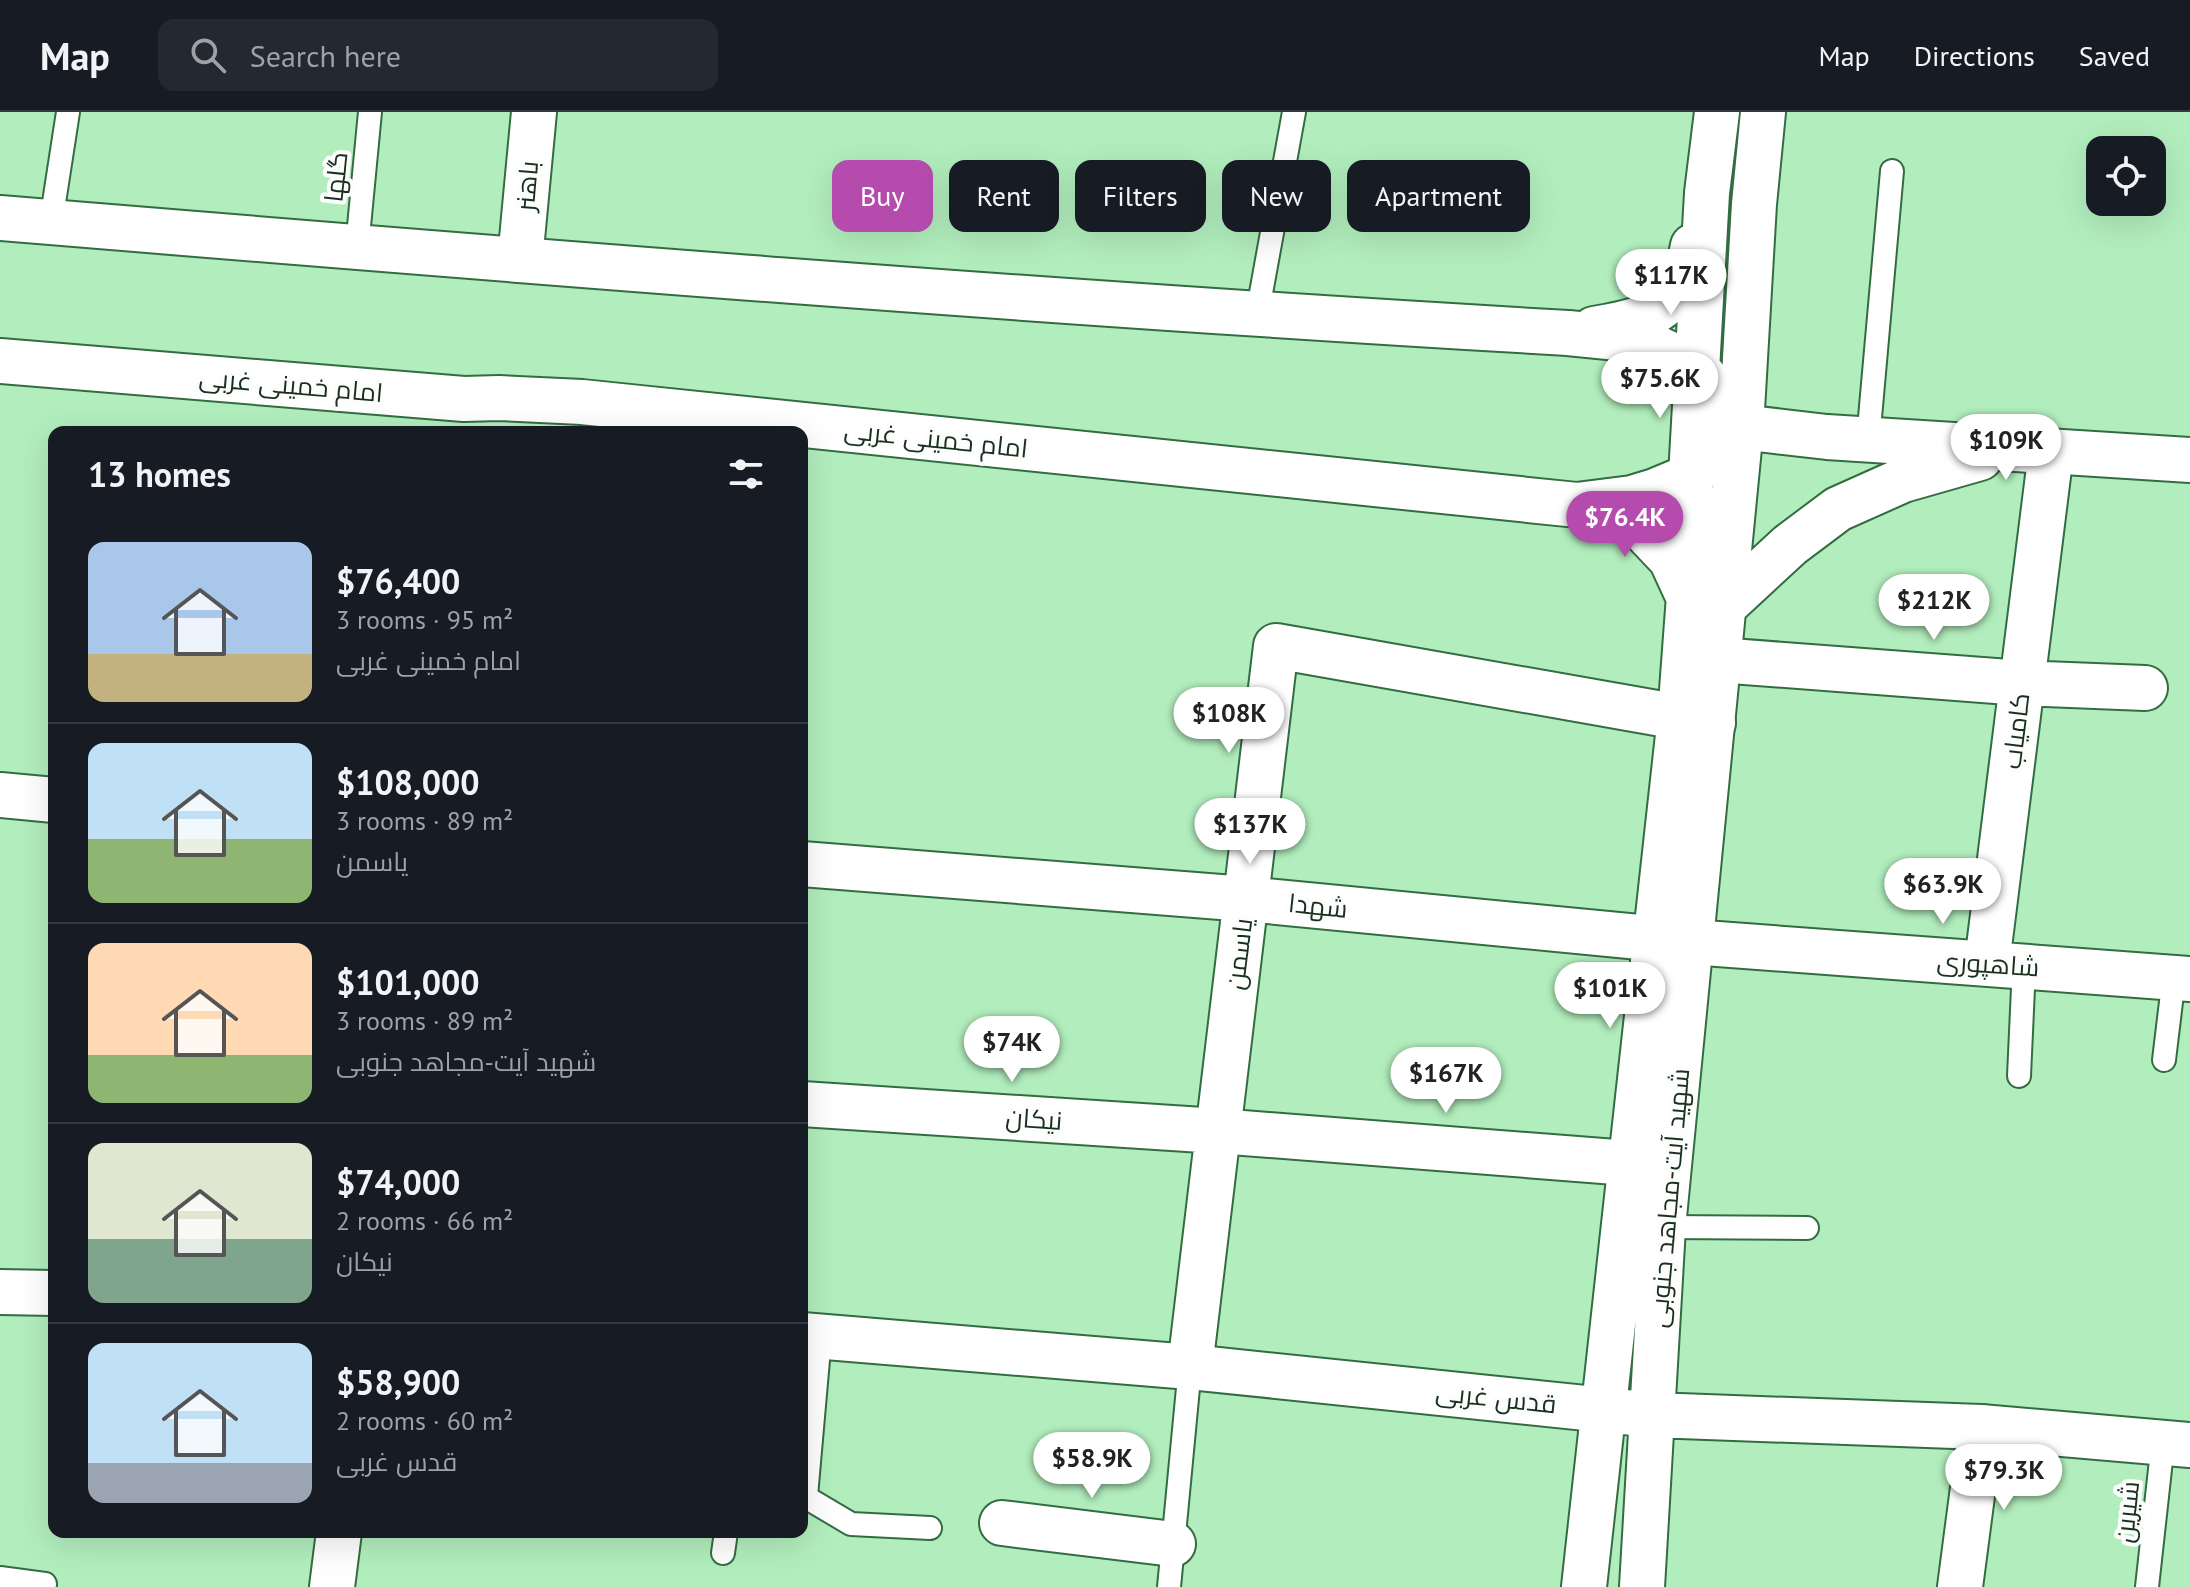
<!DOCTYPE html>
<meta charset="utf-8">
<style>
:root{--surface:#171b24;--page:#242831;--text:#f1f3f6;--muted:#9ea1a6;--line:#363941;--accent:#b44bad}
body{margin:0;font-family:"PT Sans",Cairo,sans-serif;background:var(--page);color:var(--text);height:100vh;display:flex;flex-direction:column;font-size:30px;white-space:nowrap}
*{box-sizing:border-box;margin:0}
p{font-size:26px;color:var(--muted)}
.icon{flex:none;width:44px;height:44px;fill:none;stroke:currentColor;stroke-width:2;stroke-linecap:round;stroke-linejoin:round}
.map{position:relative;flex:1;overflow:hidden}
.side{position:absolute;left:48px;top:314px;width:760px;height:1112px;display:flex;flex-direction:column;background:var(--surface);border-radius:16px;box-shadow:0 8px 32px #0002}
.side>*{flex:none}
.guide{position:absolute;left:832px;top:48px;width:760px;height:72px;display:flex;gap:16px}
.controls{position:absolute;left:2086px;top:24px;display:grid;gap:16px}
.controls a{display:grid;place-items:center;width:80px;height:80px;border-radius:16px;background:var(--surface);box-shadow:0 8px 32px #0002;font-size:40px}
.price{position:absolute;translate:-50% -68px;padding:0 18px;border-radius:28px;background:#fff;color:#222;font-size:26px;line-height:52px;filter:drop-shadow(0 2px 4px #0008)}
.price::after{content:'';position:absolute;left:50%;top:48px;width:24px;height:18px;margin-left:-12px;background:inherit;clip-path:polygon(0 0,100% 0,50% 100%)}
.price.on{background:var(--accent);color:#fff}
ul{padding:0;list-style:none}
li{display:flex;align-items:center;gap:24px;height:200px;padding:0 40px}
li+li{border-top:2px solid var(--line)}
li span{display:grid;place-items:center;flex:none;width:224px;height:160px;border-radius:16px;color:#555}
li>.icon{margin-inline-start:auto}
span .icon{width:96px;height:96px;fill:#fffc;stroke-width:1}
li b{font-size:34px}
h2{display:flex;justify-content:space-between;align-items:center;height:96px;padding:0 40px;font-size:34px}
.chip{padding:0 28px;border-radius:16px;background:var(--surface);box-shadow:0 8px 32px #0002;font-size:28px;line-height:72px}
.chip.on{background:var(--accent);color:#fff}
header{display:flex;align-items:center;gap:48px;box-sizing:border-box;height:112px;padding:0 40px;background:var(--surface);border-bottom:2px solid var(--line)}
header strong{font-size:38px}
nav{display:flex;gap:44px;margin-inline-start:auto;font-size:28px}
.search{width:560px;height:72px;background:var(--page);display:flex;align-items:center;gap:20px;box-sizing:border-box;padding:0 28px;border-radius:16px;color:var(--muted);font-size:30px}
.map>svg:first-child{display:block}
.lines{fill:none;stroke-linecap:round;stroke-linejoin:round}
.lane-casing{stroke:#346c42;stroke-width:26}
.street-casing{stroke:#346c42;stroke-width:48}
.secondary-casing{stroke:#346c42;stroke-width:48}
.lane{stroke:#fff;stroke-width:22}
.street{stroke:#fff;stroke-width:44}
.secondary{stroke:#fff;stroke-width:44}
.labels{text-anchor:middle;stroke-width:8;stroke-linejoin:round;paint-order:stroke}
.street-label{font-size:26px;fill:#18301d;stroke:#fdfdfd}
</style>
<header>
<strong>Map</strong>
<div class="search"><svg class="icon" aria-label="search" viewBox="0 0 24 24"><circle cx="10" cy="10" r="6"/><path d="M15 15l6 6"/></svg>Search here</div>
<nav><a>Map</a><a>Directions</a><a>Saved</a></nav>
</header>
<div class="map">
<svg width="2190" height="1475" viewBox="0 0 2190 1475">
<rect width="100%" height="100%" fill="#b2eebd"/>
<g class="lines">
<defs>
<path id="lane" d="M51,110L68,0
M357,135L370,0
M1257,203L1294,0
M1868,328L1892,59
M2164,948L2174,865
M2019,964L2024,854
M1663,1115L1807,1116
M802,1383L851,1412L930,1416
M806,1384L820,1225
M723,1441L726,1420
M0,1466L45,1472
M1169,1475L1190,1255
M2147,1475L2163,1330"/>
<path id="street" d="M520,148L534,0
M1718,548L2022,571L2145,576
M0,683L54,688
M802,752L1246,787L1691,830L2190,867
M1987,851L2051,340
M802,992L1218,1019L1667,1054
M1190,1255L1276,534L1713,611
M1002,1411L1173,1432
M1960,1475L1981,1315"/>
<path id="secondary" d="M0,106C522,149 1045,191 1568,221L1618,226L1659,237L1697,255L1741,315
M1594,217C1632,210 1660,207 1683,171C1689,161 1690,146 1693,134
M0,249L464,287L499,286L582,290L1577,393L1632,386L1655,379L1691,364L1741,315L1827,325L2190,348
M1587,396L1635,409L1671,447L1688,484
M1724,494L1790,433L1838,397L1903,368L1980,346
M0,1180L54,1181
M802,1223L1190,1255L1653,1303L1981,1315L2190,1333
M332,1475L339,1420
M1584,1475L1680,605L1689,484L1691,364L1707,81L1717,0
M1642,1475L1663,1115L1741,315L1754,92L1763,0"/>
</defs>
<!-- lane casing -->
<use href="#lane" class="lane-casing"/>
<!-- street casing -->
<use href="#street" class="street-casing"/>
<!-- secondary casing -->
<use href="#secondary" class="secondary-casing"/>
<!-- lane -->
<use href="#lane" class="lane"/>
<!-- street -->
<use href="#street" class="street"/>
<!-- secondary -->
<use href="#secondary" class="secondary"/>
</g>
<g class="labels">
<!-- street labels -->
<g class="street-label">
<text transform="translate(336 65) rotate(-84)" y="9">گلها</text>
<text transform="translate(527 74) rotate(-85)" y="9">باهنر</text>
<text transform="translate(291 273) rotate(5)" y="9">امام خمینی غربی</text>
<text transform="translate(936 327) rotate(6)" y="9">امام خمینی غربی</text>
<text transform="translate(2016 619) rotate(-83)" y="9">کامیاب</text>
<text transform="translate(1318 794) rotate(6)" y="9">شهدا</text>
<text transform="translate(1239 842) rotate(-83)" y="9">یاسمن</text>
<text transform="translate(1988 852) rotate(4)" y="9">شاهپوری</text>
<text transform="translate(1034 1007) rotate(4)" y="9">نیکان</text>
<text transform="translate(1669 1086) rotate(-85)" y="9">شهید آیت-مجاهد جنوبی</text>
<text transform="translate(1496 1286) rotate(6)" y="9">قدس غربی</text>
<text transform="translate(2127 1400) rotate(-84)" y="9">شیرین</text>
</g>
</g>
</svg>
<div class="controls">
<a><svg class="icon" aria-label="locate" viewBox="0 0 24 24"><circle cx="12" cy="12" r="6"/><path d="M12 2v4M12 18v4M2 12h4M18 12h4"/></svg></a>
</div>
<b class="price" style="left:1671px;top:205px">$117K</b>
<b class="price" style="left:1660px;top:308px">$75.6K</b>
<b class="price" style="left:2006px;top:370px">$109K</b>
<b class="price on" style="left:1625px;top:447px">$76.4K</b>
<b class="price" style="left:1934px;top:530px">$212K</b>
<b class="price" style="left:1229px;top:643px">$108K</b>
<b class="price" style="left:1250px;top:754px">$137K</b>
<b class="price" style="left:1943px;top:814px">$63.9K</b>
<b class="price" style="left:1610px;top:918px">$101K</b>
<b class="price" style="left:1012px;top:972px">$74K</b>
<b class="price" style="left:1446px;top:1003px">$167K</b>
<b class="price" style="left:1092px;top:1388px">$58.9K</b>
<b class="price" style="left:2004px;top:1400px">$79.3K</b>
<div class="guide">
<a class="chip on">Buy</a>
<a class="chip">Rent</a>
<a class="chip">Filters</a>
<a class="chip">New</a>
<a class="chip">Apartment</a>
</div>
<section class="side">
<h2>13 homes<svg class="icon" aria-label="filters" viewBox="0 0 24 24"><path d="M4 7h16M4 17h16"/><circle cx="9" cy="7" r="2"/><circle cx="15" cy="17" r="2"/></svg></h2>
<ul>
<li><span style="background:linear-gradient(#a9c7e8 70%,#c2b280 0)"><svg class="icon" aria-label="home" viewBox="0 0 24 24"><path d="M3 11l9-7 9 7M6 9v11h12V9"/></svg></span><div><b>$76,400</b><p>3 rooms · 95 m²</p><p>امام خمینی غربی</p></div></li>
<li><span style="background:linear-gradient(#bfe0f5 60%,#8fb573 0)"><svg class="icon" aria-label="home" viewBox="0 0 24 24"><path d="M3 11l9-7 9 7M6 9v11h12V9"/></svg></span><div><b>$108,000</b><p>3 rooms · 89 m²</p><p>یاسمن</p></div></li>
<li><span style="background:linear-gradient(#ffd9b3 70%,#8fb573 0)"><svg class="icon" aria-label="home" viewBox="0 0 24 24"><path d="M3 11l9-7 9 7M6 9v11h12V9"/></svg></span><div><b>$101,000</b><p>3 rooms · 89 m²</p><p>شهید آیت-مجاهد جنوبی</p></div></li>
<li><span style="background:linear-gradient(#dfe7d0 60%,#7fa58c 0)"><svg class="icon" aria-label="home" viewBox="0 0 24 24"><path d="M3 11l9-7 9 7M6 9v11h12V9"/></svg></span><div><b>$74,000</b><p>2 rooms · 66 m²</p><p>نیکان</p></div></li>
<li><span style="background:linear-gradient(#bfe0f5 75%,#9aa5b1 0)"><svg class="icon" aria-label="home" viewBox="0 0 24 24"><path d="M3 11l9-7 9 7M6 9v11h12V9"/></svg></span><div><b>$58,900</b><p>2 rooms · 60 m²</p><p>قدس غربی</p></div></li>
</ul>
</section>
</div>
